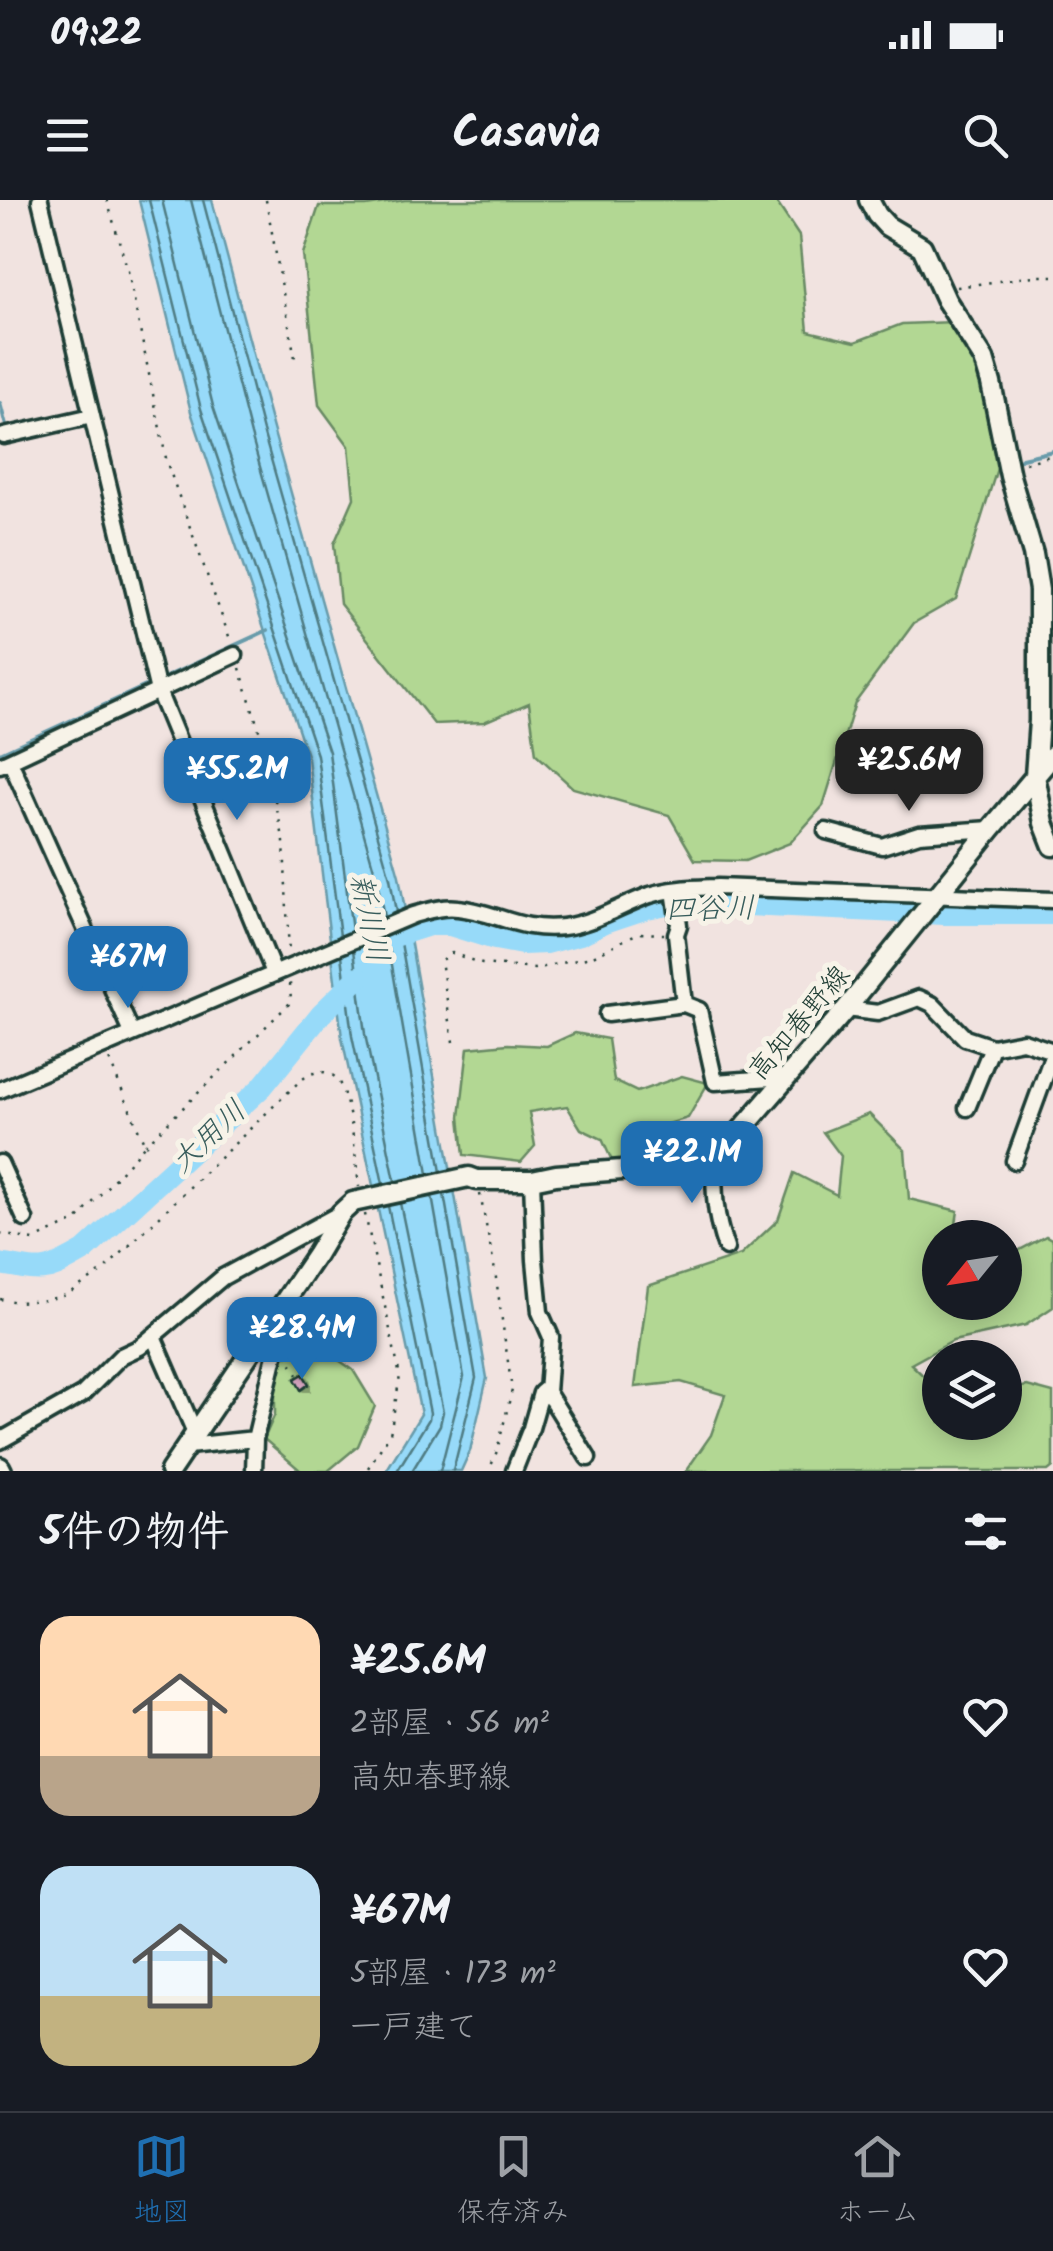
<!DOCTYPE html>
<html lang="ja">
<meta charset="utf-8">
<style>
:root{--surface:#171b24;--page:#242831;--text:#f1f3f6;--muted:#9ea1a6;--line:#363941;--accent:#1f6fb2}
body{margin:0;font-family:Kalam,"Klee One",sans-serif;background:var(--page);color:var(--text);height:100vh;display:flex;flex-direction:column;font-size:38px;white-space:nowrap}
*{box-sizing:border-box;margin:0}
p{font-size:32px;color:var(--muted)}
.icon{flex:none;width:55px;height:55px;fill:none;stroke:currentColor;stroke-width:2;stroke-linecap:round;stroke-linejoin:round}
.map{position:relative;height:1271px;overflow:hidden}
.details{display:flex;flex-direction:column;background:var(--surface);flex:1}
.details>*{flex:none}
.needle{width:65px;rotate:240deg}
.controls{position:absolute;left:922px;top:1020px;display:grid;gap:20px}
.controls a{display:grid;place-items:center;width:100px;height:100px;border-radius:50%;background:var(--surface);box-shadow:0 5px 25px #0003;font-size:50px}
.price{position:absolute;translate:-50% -85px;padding:0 22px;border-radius:20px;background:var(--accent);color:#fff;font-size:32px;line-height:65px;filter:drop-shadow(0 2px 5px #0008)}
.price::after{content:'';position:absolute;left:50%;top:60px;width:30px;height:22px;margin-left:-15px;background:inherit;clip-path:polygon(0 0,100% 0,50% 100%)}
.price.on{background:#222;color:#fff}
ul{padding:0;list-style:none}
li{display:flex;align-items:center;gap:30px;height:250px;padding:0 40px}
li span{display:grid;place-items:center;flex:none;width:280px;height:200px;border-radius:30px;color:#555}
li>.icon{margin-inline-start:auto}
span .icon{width:120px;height:120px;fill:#fffc;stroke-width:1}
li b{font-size:42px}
h2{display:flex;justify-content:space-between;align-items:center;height:120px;padding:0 40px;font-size:42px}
.status{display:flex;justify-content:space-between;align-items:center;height:70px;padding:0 50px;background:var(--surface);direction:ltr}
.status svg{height:28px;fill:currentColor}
header{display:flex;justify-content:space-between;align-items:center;height:130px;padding:0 40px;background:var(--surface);font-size:45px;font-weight:600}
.tabs{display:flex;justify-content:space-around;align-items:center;height:140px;border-top:2px solid var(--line);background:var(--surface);font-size:28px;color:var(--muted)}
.tabs a{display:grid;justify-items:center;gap:5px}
.tabs .on{color:var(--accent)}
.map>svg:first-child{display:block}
.green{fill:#b2d793;stroke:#688a64;stroke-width:2.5}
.water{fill:#97daf9;stroke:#679baa;stroke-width:2.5}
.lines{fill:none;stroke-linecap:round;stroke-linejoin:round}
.shore{stroke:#4f7c83;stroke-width:2.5}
.stream{stroke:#679baa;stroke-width:4}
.river{stroke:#97daf9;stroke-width:22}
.building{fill:#d8a5c1;stroke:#1f3d34;stroke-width:2.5;filter:url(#shadow)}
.minor-casing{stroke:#1f3d34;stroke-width:21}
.major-casing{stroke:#1f3d34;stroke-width:25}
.path{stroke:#1f3d34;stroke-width:2.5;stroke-dasharray:2.5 8;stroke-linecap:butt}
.minor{stroke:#f7f3e8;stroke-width:14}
.major{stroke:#f7f3e8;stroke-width:18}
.labels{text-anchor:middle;stroke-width:10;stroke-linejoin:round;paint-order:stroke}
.street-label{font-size:28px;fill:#1f3d34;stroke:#f7f3e8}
.water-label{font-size:30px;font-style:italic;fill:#375c5b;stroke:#f7f3e8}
</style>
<div class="status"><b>09:22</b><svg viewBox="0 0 49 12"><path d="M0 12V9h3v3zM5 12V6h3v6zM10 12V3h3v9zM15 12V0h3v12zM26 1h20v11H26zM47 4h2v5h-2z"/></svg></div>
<header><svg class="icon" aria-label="menu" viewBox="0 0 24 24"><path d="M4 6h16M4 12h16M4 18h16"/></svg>Casavia<svg class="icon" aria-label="search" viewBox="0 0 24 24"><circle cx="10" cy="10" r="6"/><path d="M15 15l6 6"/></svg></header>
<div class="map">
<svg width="1053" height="1271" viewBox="0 0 1053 1271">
<defs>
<filter id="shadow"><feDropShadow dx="4.5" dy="4.5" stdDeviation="0" flood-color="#0004"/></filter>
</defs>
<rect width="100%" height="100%" fill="#f1e3e0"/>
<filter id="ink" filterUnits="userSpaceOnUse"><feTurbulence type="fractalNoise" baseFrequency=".01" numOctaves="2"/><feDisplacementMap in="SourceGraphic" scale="20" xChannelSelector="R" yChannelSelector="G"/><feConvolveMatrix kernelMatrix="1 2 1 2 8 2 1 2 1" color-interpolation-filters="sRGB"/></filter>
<g filter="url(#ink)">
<!-- green -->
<path class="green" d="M405,0H775L799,36L808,131L855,142L902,124L954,122L983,163L1000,259L956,399L914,423L855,503L823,606L790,643L745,661L695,660L669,615L573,588L536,554L529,503L484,522L434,524L340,404L334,344L354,298L349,246L319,205L303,54L319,6H366Z
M575,833L608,839L614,881L637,892L682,876L708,883L688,918L651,929L633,961L613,963L602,939L581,929L567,906L529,912L535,946L521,962L464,955L460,917L468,848L508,844L547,846Z
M869,914L905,950L909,999L958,1011L954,1037L940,1038V1102H1005V1058L1046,1036L1053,1040V1107L1026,1125L953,1141L911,1164L932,1184L940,1186V1222H1005V1190L1027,1186L1053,1193V1267L1048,1271H686L711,1235L725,1195L681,1182L635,1187L648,1086L741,1055L778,1020L794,973L837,995L841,956L823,932Z
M297,1106L323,1118L330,1154L353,1170L375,1206L358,1246L328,1271H301L264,1239L275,1214V1183L282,1147L278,1120Z"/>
<!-- water -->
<path class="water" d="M139,0H212L273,229L399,676L487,1178L470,1251L461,1271H386L421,1214L342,838L308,558L191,212Z"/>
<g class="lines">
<!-- shore -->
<path class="shore" d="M149,0L201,209L317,555L340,736
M162,0L213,206L329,552L352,731
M191,0L251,235L377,680L384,717
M203,0L263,231L390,678L396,712
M399,731L441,972
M387,736L428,974
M354,750L365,834L395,981
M342,755L352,836L383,984
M444,994L476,1178L453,1271
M432,996L464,1177L440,1271
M400,1003L443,1212L440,1225L412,1271
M388,1006L430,1213L429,1219L397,1271"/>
<!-- stream -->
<path class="stream" d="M862,5L866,19L881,33
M956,132L978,170L989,216
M0,203L6,226
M1013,266L1022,258L1053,251
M159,480L268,430
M1030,530V449
M0,553L150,484"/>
<!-- river -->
<path class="river" d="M379,741L429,725H450L495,739L522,744L546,743L580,734L605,722L647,708L667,704H726L945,714H1053
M0,1064C45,1072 44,1074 84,1051L262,887L321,814L359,777"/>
</g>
<!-- building -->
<path class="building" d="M303,1174L309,1184L301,1190L295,1179Z"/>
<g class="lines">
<defs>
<path id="minor" d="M40,0L158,491L274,773
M4,236L92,216
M10,561L132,833
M0,565L235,455
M826,631L882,646L919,634L991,629
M674,690L679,725L676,734L684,804L699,810L715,882L786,877
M846,809L878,813L919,798L932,804L965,838L992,847L1023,841L1053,851
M607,814L684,804
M0,890L413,715C428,711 442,706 458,708C497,712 520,732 563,727C595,723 621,705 650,695C672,688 696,688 718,687L1053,700
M967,908L992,847
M714,956C714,990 714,1015 726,1048
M1014,961L1053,854
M0,963L25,1019
M532,980L535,1060L540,1112L551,1137L547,1192L588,1258
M153,1136L196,1235
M0,1241L83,1194L121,1156L140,1147L223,1077L341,1013
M188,1246L255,1239L276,1151L266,1127
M254,1271L255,1239
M514,1271L531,1228L541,1193L547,1188"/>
<path id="major" d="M869,0L877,15L887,26L922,47L946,100L984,159L991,183L1010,276L1033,354L1039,390V521L1035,576L1044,623L1053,646
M0,1267L2,1271
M170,1271L316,1055L341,1013L353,1002L469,977L477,980H532L556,975L675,966L699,962L725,949L846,809L991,629L1053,555"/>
</defs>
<!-- minor casing -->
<use href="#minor" class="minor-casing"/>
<!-- major casing -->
<use href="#major" class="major-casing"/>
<!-- path -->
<path class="path" d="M107,0L128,71L167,263L231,442
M266,0L295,158
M957,87L1034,76H1053
M1025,263L1053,255
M240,468L262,540L284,642L289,755
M453,842L441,760L452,753L482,764L534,769L591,757L638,733L664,734
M145,945L291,802L290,783
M480,994L495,1071L512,1190L497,1251L489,1271
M365,1014L400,1176L390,1234L366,1271
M0,1034L34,1040L76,1021L145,945L108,857
M0,1099L18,1102L46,1100L66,1095L103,1071L283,897C292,889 303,876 314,873C321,870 331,873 336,878C351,896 356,963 359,987
M287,1154L299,1177"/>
<!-- minor -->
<use href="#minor" class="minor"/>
<!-- major -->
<use href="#major" class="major"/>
</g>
</g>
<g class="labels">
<!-- street labels -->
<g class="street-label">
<text transform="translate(798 822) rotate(-50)" y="10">高知春野線</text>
</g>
<!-- water labels -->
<g class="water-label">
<text transform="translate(710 708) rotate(-1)" y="10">四谷川</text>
<text transform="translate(370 718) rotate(78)" y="10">新川川</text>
<text transform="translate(208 936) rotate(-43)" y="10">大用川</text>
</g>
</g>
</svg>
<div class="controls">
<a><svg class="needle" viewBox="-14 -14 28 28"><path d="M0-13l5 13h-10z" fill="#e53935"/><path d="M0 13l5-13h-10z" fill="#9ea1a6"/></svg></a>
<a><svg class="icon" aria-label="layers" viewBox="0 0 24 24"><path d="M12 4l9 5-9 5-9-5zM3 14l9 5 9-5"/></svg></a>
</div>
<b class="price on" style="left:909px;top:614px">¥25.6M</b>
<b class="price" style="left:237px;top:623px">¥55.2M</b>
<b class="price" style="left:128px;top:811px">¥67M</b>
<b class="price" style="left:692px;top:1006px">¥22.1M</b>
<b class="price" style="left:302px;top:1182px">¥28.4M</b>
</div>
<section class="details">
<h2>5件の物件<svg class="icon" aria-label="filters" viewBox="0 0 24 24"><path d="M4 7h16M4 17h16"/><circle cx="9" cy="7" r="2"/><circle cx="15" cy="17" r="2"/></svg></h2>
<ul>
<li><span style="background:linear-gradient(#ffd9b3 70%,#b9a48a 0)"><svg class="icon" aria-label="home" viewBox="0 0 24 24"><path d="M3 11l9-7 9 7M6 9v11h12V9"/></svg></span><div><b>¥25.6M</b><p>2部屋 · 56 m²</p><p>高知春野線</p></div><svg class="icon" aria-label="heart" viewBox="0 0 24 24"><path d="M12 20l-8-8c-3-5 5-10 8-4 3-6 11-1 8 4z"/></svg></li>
<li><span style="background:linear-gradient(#bfe0f5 65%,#c2b280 0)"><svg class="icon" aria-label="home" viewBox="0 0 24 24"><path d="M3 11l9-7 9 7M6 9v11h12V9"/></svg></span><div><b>¥67M</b><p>5部屋 · 173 m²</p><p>一戸建て</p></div><svg class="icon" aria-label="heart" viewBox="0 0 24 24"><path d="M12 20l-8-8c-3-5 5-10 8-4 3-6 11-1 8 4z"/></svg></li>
</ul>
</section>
<nav class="tabs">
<a class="on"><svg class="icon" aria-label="map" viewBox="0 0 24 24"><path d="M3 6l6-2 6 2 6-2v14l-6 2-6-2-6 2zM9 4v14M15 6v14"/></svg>地図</a>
<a><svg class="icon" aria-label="saved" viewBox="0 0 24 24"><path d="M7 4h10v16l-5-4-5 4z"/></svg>保存済み</a>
<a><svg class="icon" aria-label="home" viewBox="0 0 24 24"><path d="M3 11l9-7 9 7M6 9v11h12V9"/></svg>ホーム</a>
</nav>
